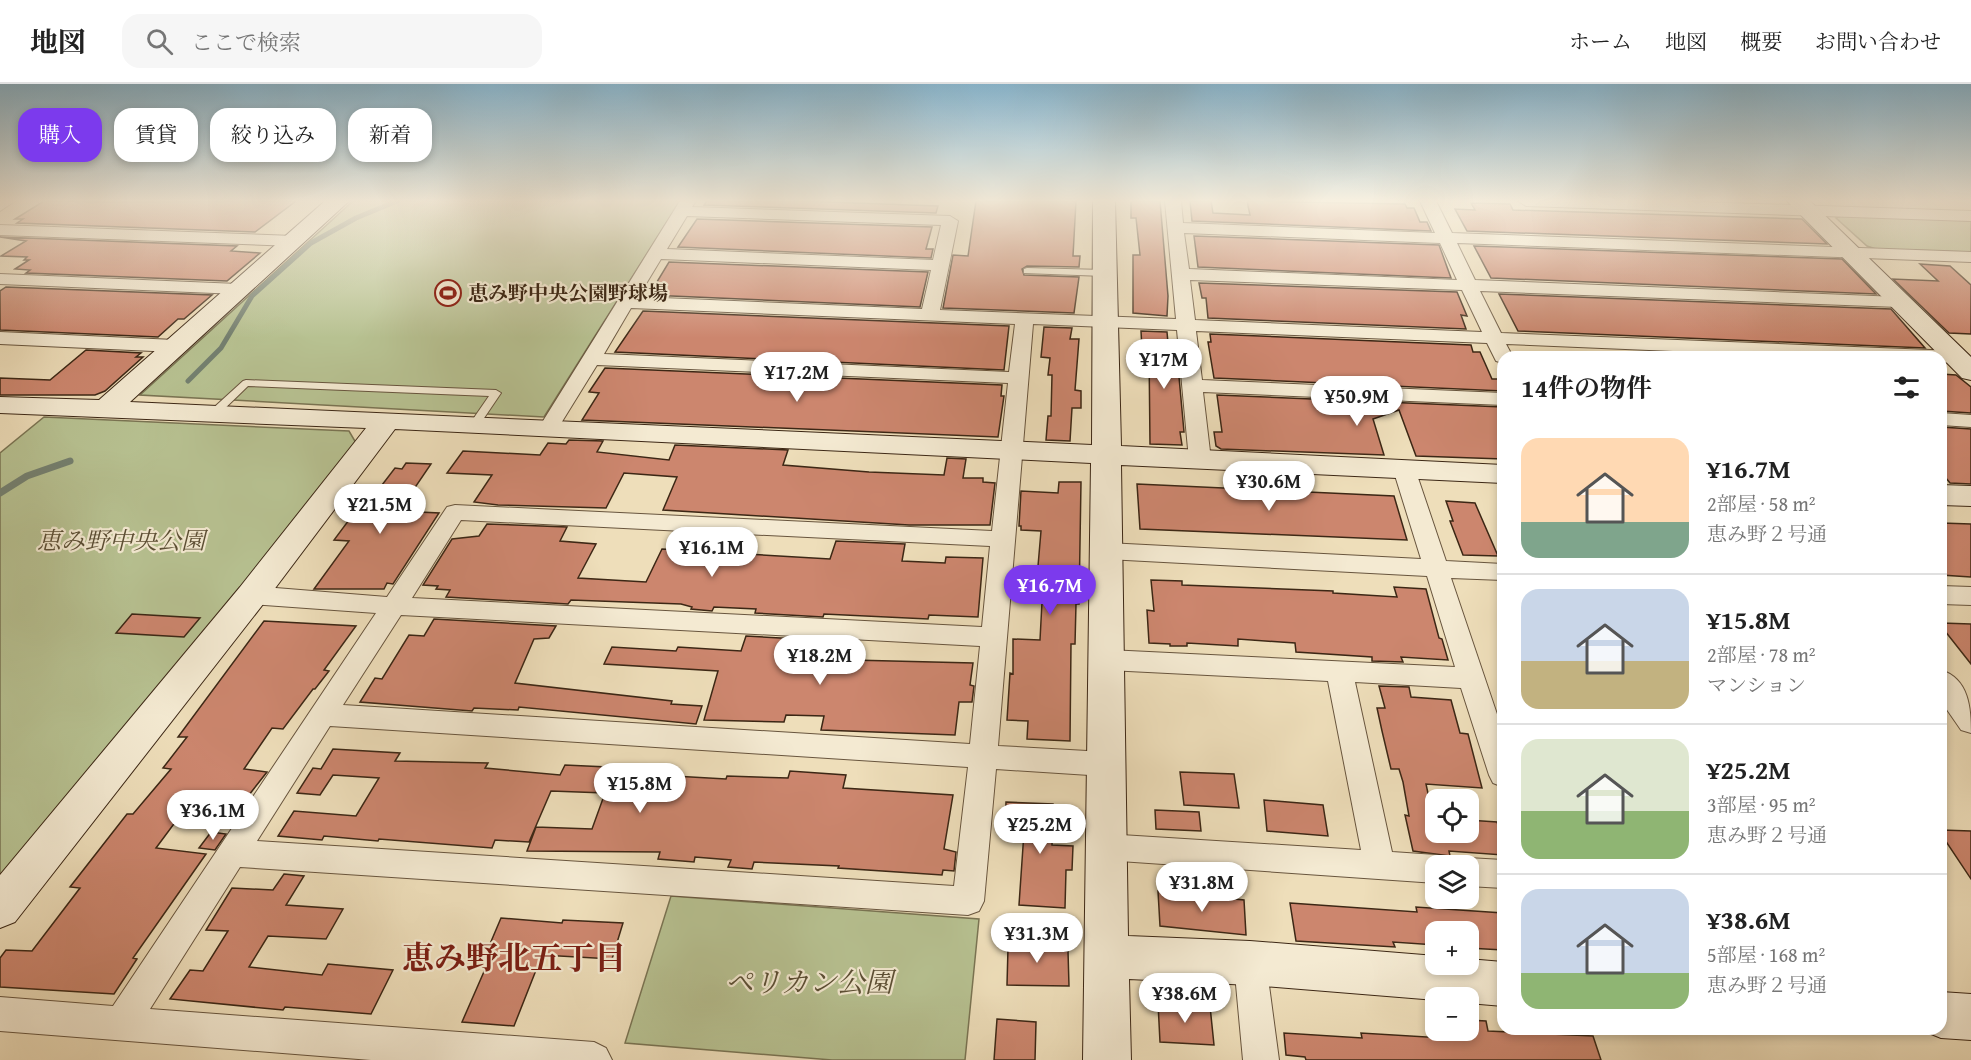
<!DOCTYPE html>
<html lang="ja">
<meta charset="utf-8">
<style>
:root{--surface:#fff;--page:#f6f6f6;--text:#222;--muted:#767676;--line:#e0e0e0;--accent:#7c3aed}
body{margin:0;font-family:"Gentium Book Plus","Noto Serif JP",serif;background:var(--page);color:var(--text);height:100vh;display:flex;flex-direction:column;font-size:22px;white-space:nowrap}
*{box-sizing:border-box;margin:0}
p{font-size:20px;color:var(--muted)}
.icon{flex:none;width:33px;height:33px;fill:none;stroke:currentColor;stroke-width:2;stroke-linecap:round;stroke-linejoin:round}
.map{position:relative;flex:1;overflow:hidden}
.drawer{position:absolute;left:1497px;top:267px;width:450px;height:684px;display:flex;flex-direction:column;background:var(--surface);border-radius:18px;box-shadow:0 3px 9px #0003}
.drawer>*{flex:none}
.top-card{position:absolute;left:18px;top:24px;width:570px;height:54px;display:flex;gap:12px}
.buttons{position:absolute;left:1425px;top:705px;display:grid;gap:12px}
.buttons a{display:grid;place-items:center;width:54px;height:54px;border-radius:12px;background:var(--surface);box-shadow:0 3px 9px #0003;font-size:30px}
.price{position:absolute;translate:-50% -51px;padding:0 14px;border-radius:21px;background:#fff;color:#222;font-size:20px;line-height:39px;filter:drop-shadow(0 2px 3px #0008)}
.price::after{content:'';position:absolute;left:50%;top:36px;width:18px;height:14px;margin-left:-9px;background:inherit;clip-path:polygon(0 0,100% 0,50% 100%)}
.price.on{background:var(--accent);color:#fff}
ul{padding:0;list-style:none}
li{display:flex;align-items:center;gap:18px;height:150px;padding:0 24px}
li+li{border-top:2px solid var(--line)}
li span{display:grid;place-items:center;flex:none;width:168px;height:120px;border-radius:18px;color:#555}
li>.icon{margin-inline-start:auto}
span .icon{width:72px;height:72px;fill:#fffc;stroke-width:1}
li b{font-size:26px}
h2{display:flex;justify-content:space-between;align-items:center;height:72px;padding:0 24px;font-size:26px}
.chip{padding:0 21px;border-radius:18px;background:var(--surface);box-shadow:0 3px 9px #0003;font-size:21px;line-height:54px}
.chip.on{background:var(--accent);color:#fff}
header{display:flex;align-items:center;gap:36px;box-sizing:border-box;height:84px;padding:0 30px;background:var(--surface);border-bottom:2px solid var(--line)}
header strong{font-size:28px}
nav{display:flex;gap:33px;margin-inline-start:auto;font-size:21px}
.search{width:420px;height:54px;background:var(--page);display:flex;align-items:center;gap:15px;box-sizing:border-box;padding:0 21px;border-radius:18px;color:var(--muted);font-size:22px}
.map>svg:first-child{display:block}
.green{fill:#b7c191;stroke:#7a7453;stroke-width:1.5}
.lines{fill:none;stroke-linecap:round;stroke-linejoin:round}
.stream-far1{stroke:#748070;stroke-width:5}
.stream{stroke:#748070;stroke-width:7}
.building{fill:#cc866e;stroke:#3c2715;stroke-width:1.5}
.lane-casing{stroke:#68553e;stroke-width:2}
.street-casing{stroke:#68553e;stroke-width:2}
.secondary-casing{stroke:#3c2715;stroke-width:2}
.lane{fill:#f4ead2;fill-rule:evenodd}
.street{fill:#f4ead2;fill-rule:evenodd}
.secondary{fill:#f4ead2;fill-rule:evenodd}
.labels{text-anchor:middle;stroke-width:4.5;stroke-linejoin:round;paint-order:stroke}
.far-poi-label{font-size:20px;font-weight:bold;fill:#3c2715;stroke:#f4ead2;text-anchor:start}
.park-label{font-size:24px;font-style:italic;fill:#5b4e34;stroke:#f4ead2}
.near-park-label{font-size:28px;font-style:italic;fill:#5b4e34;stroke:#f4ead2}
.near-neighbourhood-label{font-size:32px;font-weight:bold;fill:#7a1f14;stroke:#f4ead2}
</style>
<header>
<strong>地図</strong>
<div class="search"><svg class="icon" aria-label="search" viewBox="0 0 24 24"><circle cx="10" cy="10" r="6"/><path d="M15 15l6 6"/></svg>ここで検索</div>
<nav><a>ホーム</a><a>地図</a><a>概要</a><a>お問い合わせ</a></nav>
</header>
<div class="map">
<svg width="1971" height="976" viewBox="0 0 1971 976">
<rect width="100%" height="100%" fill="#eedeba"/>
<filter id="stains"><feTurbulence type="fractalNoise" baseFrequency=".00333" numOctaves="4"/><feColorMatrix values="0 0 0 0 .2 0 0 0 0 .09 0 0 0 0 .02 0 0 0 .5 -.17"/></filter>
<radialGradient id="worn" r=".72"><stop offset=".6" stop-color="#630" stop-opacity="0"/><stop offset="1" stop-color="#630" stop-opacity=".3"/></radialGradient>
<!-- green -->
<path class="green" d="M353,117H680L544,333L140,311Z
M1841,132L1971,137V168L1876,165L1867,162L1836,134Z
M44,333L349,347L359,364L0,792V369Z
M671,812L979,835L965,976H832L625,959Z"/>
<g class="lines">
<!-- stream-far1 -->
<path class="stream-far1" d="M188,297L221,264L252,212L311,159L356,134L397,117"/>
<!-- stream -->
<path class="stream" d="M0,409L27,392L70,377"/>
</g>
<!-- building -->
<path class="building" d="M44,117L111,118L296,117L255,148L17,139L23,135H15Z
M707,117H802L938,122L936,129L704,121Z
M976,117H1076L1073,172H1080L1079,183L1027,182L1022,185L1024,191L1079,193L1074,229L943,224L953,171L968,172Z
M1131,117H1160L1168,212L1167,232L1133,229V171H1140L1136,134H1131Z
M1190,117H1211L1213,129L1250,131L1247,117L1405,120L1407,124H1414L1420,138H1427L1431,147L1192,137Z
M1471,119L1510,120L1513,126L1802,135L1827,160L1467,147L1455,125L1475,126Z
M697,135L932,143L926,165H933L931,174L678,163Z
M1194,152L1439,161L1451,194L1198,183Z
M0,153L237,162L231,167L260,169L227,197L26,189L30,186L15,185L29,176H24L27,173L1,172L26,157Z
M1474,162L1842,175L1876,210L1491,194Z
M669,178L928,188L920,223L649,211Z
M1920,180L1950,182L1971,201V250L1949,249L1893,195L1938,197Z
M1199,199L1457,208L1467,232L1461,231L1466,245L1208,234L1206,214H1202Z
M6,203L212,211L184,235H178L158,253L0,246V207Z
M1499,210L1891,225L1925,264L1518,247Z
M643,227L1009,242L1004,286L615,268Z
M1044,243L1072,244L1070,255H1079L1075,306L1081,307V324H1072L1070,357L1046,356L1048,332H1051L1052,291H1048L1050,274L1041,273Z
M1141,247L1167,248L1168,259L1176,260L1184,348H1180L1182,361L1150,360L1149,266L1142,265Z
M1210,250L1471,261L1473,268H1480L1492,295H1503V307L1214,294L1208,258H1211Z
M86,266L141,269L136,273H143L105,307L95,311H0V294L50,296Z
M605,284L1002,301L1001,312H1004L998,353L582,336L599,309L589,308Z
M1941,290L1956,291L1971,303V329L1941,327Z
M1217,311L1503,323V375L1416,372L1399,326L1373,335L1384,371L1221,365L1216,362L1214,348H1222Z
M1941,343L1971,345V400L1950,399L1941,388Z
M569,356L603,357L597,368L669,376L675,361L788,366L783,381L869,388L944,391L947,374L966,375L963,394H983V398L995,399L990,441H909L663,426L677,393L624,389L606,424L498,421L474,418L492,391L447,389L463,367L540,371L548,359L566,360Z
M406,379L431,380L399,427L439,429L393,500L387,499L384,505H314L349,457L334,456L375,401H382L395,384L402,385Z
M1059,398H1081L1079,520H1076L1075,560H1071L1070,657L1027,655L1028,637L1007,636L1010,589L1013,590V555L1040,556L1042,518L1035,517L1041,447L1021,446V442H1019L1021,407L1058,409Z
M1137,400L1394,412L1407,456L1140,445Z
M1446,417L1475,419L1498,472L1463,471L1450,437H1453Z
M1941,439L1971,440V493L1941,491Z
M487,440L567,443L560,457L596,460L578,494L646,498L662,465L830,475L836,457L905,460L902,477L945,479L946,473L983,474L978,533L929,531L928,535L824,530L823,533L755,529L756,525L714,523L712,527L691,525L692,523L681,520L571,516L568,520L446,513L450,506L436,505L438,502L423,501L452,455L479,452Z
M1151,496L1182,497V501L1333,507V509L1397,513L1394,503L1426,505L1439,554L1442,555L1448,576L1401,573L1403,578L1372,577V573L1296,568L1295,559L1238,555V562L1187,559V562H1170V560L1149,559L1147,526L1154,527Z
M132,530L200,534L184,553L116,549Z
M434,535L556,542L549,554L534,555L515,599L672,617L671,620L702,622L696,640L519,623L518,626L474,624L472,627L360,618L375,594L382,595L409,551L424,552Z
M264,537L356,542L324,586L329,587L315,605H313L283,645L272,644L244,685L267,688L227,739L179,733L156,764L206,770L133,874L137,875L114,910L0,903V874L6,866L32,867L80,804L70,803L127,730H133L171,685L163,684L187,653H178Z
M1941,539L1971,540V580L1941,542Z
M746,552L817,556L811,575L973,579L970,601L974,602L972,618H959L955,651L821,646L824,632L786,631L784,638L704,636L718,587L604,580L612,563L676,567L678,563L741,567Z
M1379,602L1409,603L1411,613L1451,616L1460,649L1468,650L1482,704L1426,700L1433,733L1436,734V748H1468V736L1497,738L1503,756V771L1449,767L1450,772L1413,767L1405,731L1409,732L1403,698L1399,685H1391L1382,647L1377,624H1385Z
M333,665L400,669L395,677L488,679L485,684L560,691L565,681L607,683L604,688L726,695L727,692L788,694L790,687L846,691L843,704L953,711L944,765L956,768L954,787L943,786L942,791L838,784L839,782L754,778L752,785L728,783L731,776L695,773L694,778L658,775L660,768L527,767L536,743L592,745L605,709L551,707L529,758L495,756L492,764L379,755L378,757L324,752L322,756L278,752L294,727L356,732L379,694L333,691L320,711L297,709L313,684L321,685Z
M1180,688L1234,690L1239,724L1184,721Z
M1264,716L1323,721L1328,752L1267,747Z
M1006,718L1053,720L1052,761L1073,762L1072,786H1066L1065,824L1019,821L1024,748L1005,747Z
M1155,726L1199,728L1201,747L1156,745Z
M1941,746L1971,747V795L1941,750Z
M211,748L226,750L215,766L199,764Z
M284,790L304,792L286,821L343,825L326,855L268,852L249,883L322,891L328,880L393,886L371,930L285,923L283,926L170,915L190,886L203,887L228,847L206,846L232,804L273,806Z
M1158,807L1244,816L1246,851L1160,842Z
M1290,819L1417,828L1416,823L1503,829V866L1468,864V848H1436V861L1393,858L1395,863L1296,857Z
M501,834L562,839L563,836L623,839L612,875L542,871L514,942L462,938L493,867H487Z
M1015,854L1052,856L1053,867H1068L1069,902L1007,901L1008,864H1015Z
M1158,919L1210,922L1214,961L1160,958Z
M997,935L1036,938L1035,976H994Z
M1468,936L1486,937L1488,947L1593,952L1601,976H1306L1305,973L1286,971L1284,949L1362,954L1361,949L1443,954L1442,946H1468Z"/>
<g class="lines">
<defs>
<path id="lane" d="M1027,184L1104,186L1108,189L1104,192L1024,189V185Z
M246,296L496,306L501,309L478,343L474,344L469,341L489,312L248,302L217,332H209V328L243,297Z"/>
<path id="street" d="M0,117H15L0,127Z
M680,117H696L692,123L950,132L958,137L940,226L1176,235L1165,117H1181L1183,139L1435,149L1420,117H1436L1452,149L1971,168V178L1457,159L1475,196L1899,213L1908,218L1899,223L1480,207L1501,249L1956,267L1966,273L1956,279L1941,278V273H1818L1506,260L1513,273H1503V279L1496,277L1487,259L1196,247L1202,296L1503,309V321L1203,308L1211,376L1208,381H1192L1189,376L1177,246L1033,240L998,662L1105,668L1115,672L1119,680L1115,688L1105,692L996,685L984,817L979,827L968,831L240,783L150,925L594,958L606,964L612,976H371L0,947V913L113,922L376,529L252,520L243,517L240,511L243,505L252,502L387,513L447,423L455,421L992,447L1008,299L597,281L555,349H541L538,345ZM687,132L941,141L933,176L667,165ZM1184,149L1440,159L1457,196L1189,185ZM661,175L931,186L922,225L638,213ZM1190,196L1462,206L1482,248L1195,236ZM631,224L1015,240L1009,288L604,270ZM461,436L990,462L982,543L412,514ZM401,531L980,562L970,660L343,621ZM330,642L968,683L954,802L257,757Z
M1518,117H1669L1971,127V137L1526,122Z
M0,141L294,152L302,157L294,162L0,151Z
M0,190L238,200L247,205L238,210L0,200Z
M0,248L175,256L184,262L175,268L0,260Z
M1941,329L1971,331V343L1941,341Z
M1404,378L1412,380L1415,385L1446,477L1503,480V496L1451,494L1503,648V703L1493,699L1489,691L1461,604L1355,598L1392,768L1436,771L1447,775L1450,782H1436V799L1105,776L1094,772L1090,763L1094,754L1105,750L1361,766L1328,597L1108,586L1099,583L1095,576L1099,569L1108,566L1455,583L1427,492L1107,475L1099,473L1095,467L1099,461L1107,459L1421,475L1393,385L1396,380Z
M1941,502L1971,503V521L1941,520Z
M1941,586C1969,595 1971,624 1971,649L1961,646L1941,617Z
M1468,774L1503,776V804L1468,802V782H1456Z
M1250,863L1262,868L1266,879L1279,976H1243L1234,879L1238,868Z"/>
<path id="secondary" d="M325,117H349L130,318L1092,361L1093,117H1115L1121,362L1503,381V399L1121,381L1128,852L1250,857L1436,872V880H1468V875L1503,878V922L1468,919V914H1436V916L1250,901L1129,895L1131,976H1083L1091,379L395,345L264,519L15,838L0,844V791L240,503L366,344L0,329V313L99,316Z
M1787,117H1810L1971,273V296L1962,294Z
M1941,401L1971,402V422L1941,421Z
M1941,908L1971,910V956L1941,954L1924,947L1923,945H1941Z"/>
</defs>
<!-- lane casing -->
<use href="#lane" class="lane-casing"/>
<!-- street casing -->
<use href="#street" class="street-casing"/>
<!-- secondary casing -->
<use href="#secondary" class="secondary-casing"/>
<!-- lane -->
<use href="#lane" class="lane"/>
<!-- street -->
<use href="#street" class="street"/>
<!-- secondary -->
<use href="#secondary" class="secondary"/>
</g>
<!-- sky -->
<linearGradient id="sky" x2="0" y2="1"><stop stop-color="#89b7d0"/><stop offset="0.46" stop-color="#f7f0e0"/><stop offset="1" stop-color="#f7f0e0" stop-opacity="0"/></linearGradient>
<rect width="1971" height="254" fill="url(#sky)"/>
<!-- icons -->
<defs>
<symbol id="stadium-ring" viewBox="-11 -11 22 22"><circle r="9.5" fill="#f4ead2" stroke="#8f2418" stroke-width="1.5"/><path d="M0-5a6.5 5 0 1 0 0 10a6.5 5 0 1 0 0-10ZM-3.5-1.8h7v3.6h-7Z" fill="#8f2418"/></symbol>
</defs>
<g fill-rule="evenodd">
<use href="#stadium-ring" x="433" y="194" width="30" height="30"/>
</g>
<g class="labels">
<!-- far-poi labels -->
<g class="far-poi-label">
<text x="468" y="216">恵み野中央公園野球場</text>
</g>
<!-- park labels -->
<g class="park-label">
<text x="121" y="465">恵み野中央公園</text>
</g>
<!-- near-park labels -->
<g class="near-park-label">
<text x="809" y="908">ペリカン公園</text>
</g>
<!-- near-neighbourhood labels -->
<g class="near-neighbourhood-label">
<text x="514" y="885">恵み野北五丁目</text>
</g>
</g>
<rect width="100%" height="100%" filter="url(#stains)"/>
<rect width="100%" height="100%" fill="url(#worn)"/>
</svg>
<div class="buttons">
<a><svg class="icon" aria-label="locate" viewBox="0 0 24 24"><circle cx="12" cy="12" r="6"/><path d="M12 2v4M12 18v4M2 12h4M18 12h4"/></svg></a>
<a><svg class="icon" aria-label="layers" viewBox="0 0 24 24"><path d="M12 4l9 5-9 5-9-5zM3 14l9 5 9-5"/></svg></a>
<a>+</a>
<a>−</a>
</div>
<b class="price" style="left:1164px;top:306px">¥17M</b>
<b class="price" style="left:797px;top:319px">¥17.2M</b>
<b class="price" style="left:1357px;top:343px">¥50.9M</b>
<b class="price" style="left:1269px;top:428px">¥30.6M</b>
<b class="price" style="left:380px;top:451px">¥21.5M</b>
<b class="price" style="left:712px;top:494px">¥16.1M</b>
<b class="price on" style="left:1050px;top:532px">¥16.7M</b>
<b class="price" style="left:820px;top:602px">¥18.2M</b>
<b class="price" style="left:640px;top:730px">¥15.8M</b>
<b class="price" style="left:213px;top:757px">¥36.1M</b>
<b class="price" style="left:1040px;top:771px">¥25.2M</b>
<b class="price" style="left:1202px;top:829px">¥31.8M</b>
<b class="price" style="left:1037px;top:880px">¥31.3M</b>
<b class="price" style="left:1185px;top:940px">¥38.6M</b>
<div class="top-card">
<a class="chip on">購入</a>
<a class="chip">賃貸</a>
<a class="chip">絞り込み</a>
<a class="chip">新着</a>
</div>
<section class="drawer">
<h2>14件の物件<svg class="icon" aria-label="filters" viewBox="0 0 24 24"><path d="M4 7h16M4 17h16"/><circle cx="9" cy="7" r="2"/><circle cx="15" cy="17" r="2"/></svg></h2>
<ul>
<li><span style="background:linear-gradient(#ffd9b3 70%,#7fa58c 0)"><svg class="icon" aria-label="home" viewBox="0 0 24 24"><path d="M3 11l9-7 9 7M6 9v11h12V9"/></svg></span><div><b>¥16.7M</b><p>2部屋 · 58 m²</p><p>恵み野２号通</p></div></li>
<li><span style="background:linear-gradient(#c9d6e8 60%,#c2b280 0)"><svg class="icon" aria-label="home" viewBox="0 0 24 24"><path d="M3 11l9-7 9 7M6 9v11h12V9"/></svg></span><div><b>¥15.8M</b><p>2部屋 · 78 m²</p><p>マンション</p></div></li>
<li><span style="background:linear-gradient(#dfe7d0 60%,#8fb573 0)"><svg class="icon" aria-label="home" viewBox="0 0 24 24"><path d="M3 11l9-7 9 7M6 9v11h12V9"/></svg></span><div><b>¥25.2M</b><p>3部屋 · 95 m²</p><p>恵み野２号通</p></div></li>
<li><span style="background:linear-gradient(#c9d6e8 70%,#8fb573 0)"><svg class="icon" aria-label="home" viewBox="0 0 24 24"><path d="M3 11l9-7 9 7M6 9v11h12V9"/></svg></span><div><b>¥38.6M</b><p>5部屋 · 168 m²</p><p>恵み野２号通</p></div></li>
</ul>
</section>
</div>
